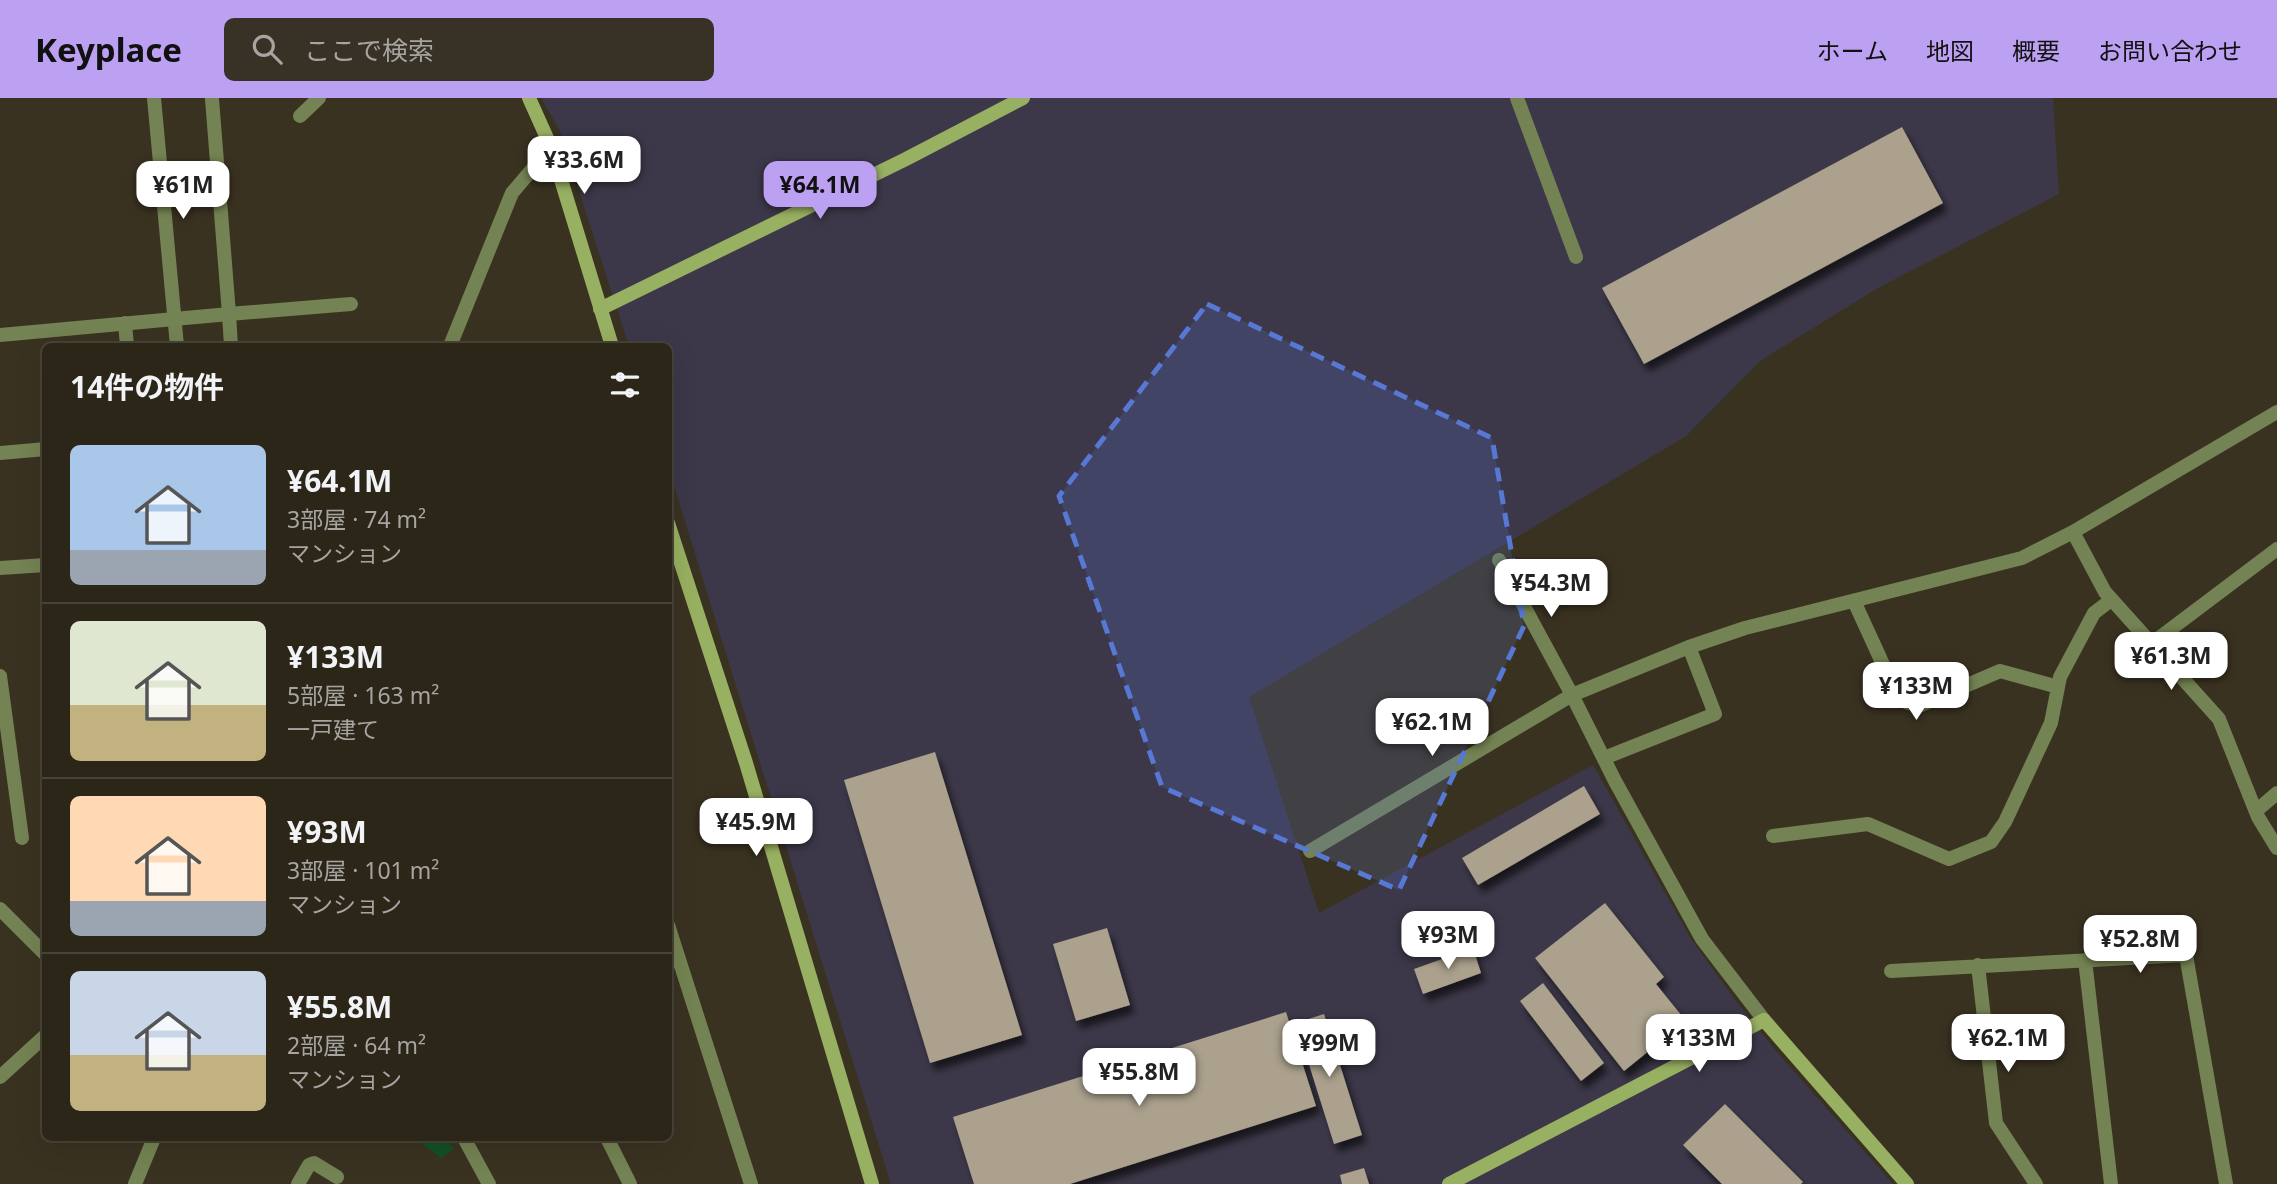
<!DOCTYPE html>
<html lang="ja">
<meta charset="utf-8">
<style>
:root{--surface:#2c2619;--page:#383226;--text:#f1f3f6;--muted:#a6a5a2;--line:#484338;--accent:#bca0f2}
body{margin:0;font-family:"Noto Sans","Noto Sans JP",sans-serif;background:var(--page);color:var(--text);height:100vh;display:flex;flex-direction:column;font-size:26px;white-space:nowrap}
*{box-sizing:border-box;margin:0}
p{font-size:23px;color:var(--muted)}
.icon{flex:none;width:38px;height:38px;fill:none;stroke:currentColor;stroke-width:2;stroke-linecap:round;stroke-linejoin:round}
.map{position:relative;flex:1;overflow:hidden}
.details{position:absolute;left:42px;top:245px;width:630px;height:798px;display:flex;flex-direction:column;background:var(--surface);border-radius:10px;box-shadow:0 7px 28px #0002,0 0 0 2px var(--line)}
.details>*{flex:none}
.price{position:absolute;translate:-50% -60px;padding:0 16px;border-radius:14px;background:#fff;color:#222;font-size:23px;line-height:46px;filter:drop-shadow(0 2px 4px #0008)}
.price::after{content:'';position:absolute;left:50%;top:42px;width:21px;height:16px;margin-left:-10px;background:inherit;clip-path:polygon(0 0,100% 0,50% 100%)}
.price.current{background:var(--accent);color:#111}
ul{padding:0;list-style:none}
li{display:flex;align-items:center;gap:21px;height:175px;padding:0 28px}
li+li{border-top:2px solid var(--line)}
li span{display:grid;place-items:center;flex:none;width:196px;height:140px;border-radius:10px;color:#555}
li>.icon{margin-inline-start:auto}
span .icon{width:84px;height:84px;fill:#fffc;stroke-width:1}
li b{font-size:30px}
h2{display:flex;justify-content:space-between;align-items:center;height:84px;padding:0 28px;font-size:30px}
header{display:flex;align-items:center;gap:42px;box-sizing:border-box;height:98px;padding:0 35px;background:var(--accent);color:#111}
header strong{font-size:33px}
nav{display:flex;gap:38px;margin-inline-start:auto;font-size:24px}
.search{width:490px;height:63px;background:var(--page);display:flex;align-items:center;gap:18px;box-sizing:border-box;padding:0 24px;border-radius:10px;color:var(--muted);font-size:26px}
.map>svg:first-child{display:block}
.industrial{fill:#3d3849}
.green{fill:#144f25}
.building{fill:#aba18d;filter:url(#shadow)}
.lines{fill:none;stroke-linecap:round;stroke-linejoin:round}
.street{stroke:#748353;stroke-width:14}
.secondary{stroke:#98b061;stroke-width:14}
.marked{fill:#5878d6;fill-opacity:0.2;stroke:#5878d6;stroke-width:5;stroke-dasharray:14 9;stroke-linejoin:round}
</style>
<header>
<strong>Keyplace</strong>
<div class="search"><svg class="icon" aria-label="search" viewBox="0 0 24 24"><circle cx="10" cy="10" r="6"/><path d="M15 15l6 6"/></svg>ここで検索</div>
<nav><a>ホーム</a><a>地図</a><a>概要</a><a>お問い合わせ</a></nav>
</header>
<div class="map">
<svg width="2277" height="1086" viewBox="0 0 2277 1086">
<defs>
<filter id="shadow"><feDropShadow dx="4.5" dy="8" stdDeviation="3.5" flood-color="#0009"/></filter>
</defs>
<rect width="100%" height="100%" fill="#3a3221"/>
<!-- industrial -->
<path class="industrial" d="M541,0H2053L2059,96L1876,191L1760,263L1686,338L1249,599L1319,815L1593,667L1691,841L1738,906L1776,953L1893,1086H891L669,372L668,248H629L559,31Z"/>
<!-- green -->
<path class="green" d="M414,1040H447L454,1051L441,1060Z"/>
<!-- building -->
<path class="building" d="M1902,29L1943,105L1644,266L1602,190Z
M935,654L1022,937L930,965L844,682Z
M1584,688L1600,716L1478,787L1462,760Z
M1605,805L1664,879L1656,886L1686,923L1624,973L1535,860Z
M1107,830L1130,907L1076,923L1053,846Z
M1473,850L1481,875L1423,896L1414,871Z
M1543,885L1604,965L1581,983L1520,903Z
M1286,914L1316,1008L1070,1086H974L953,1019Z
M1324,916L1362,1037L1334,1046L1296,925Z
M1725,1006L1803,1084L1801,1086H1722L1683,1047Z
M1364,1070L1369,1086H1342L1340,1077Z"/>
<g class="lines">
<!-- street -->
<path class="street" d="M154,0L177,248
M1517,0L1576,159
M300,18L319,0
M125,225L127,248
M0,237L229,216L212,1
M231,248L229,216L351,206
M450,248L512,95L551,49
M0,355L46,351
M2073,434L2105,494L2219,621L2258,719L2277,750
M0,470L46,467
M1854,503L1897,597L1908,605L1921,607L2000,573L2058,589
M2151,546L2277,451
M0,578L22,740
M1604,660L1715,616L1689,549
M2256,713L2277,695
M1773,738L1868,726L1949,761L1991,744L2005,724L2051,625L2060,579L2094,515L2111,502
M1310,753L1572,597L1499,462
M0,811L46,857
M668,827L751,1086
M2085,862L2111,1086
M1978,867L1996,1025L2036,1086
M1891,873L2186,857L2226,1086
M1764,922L1702,841L1615,683L1572,597L1689,549L1745,530L2022,460L2073,434L2277,314
M0,979L46,937
M464,1040L489,1086
M607,1040L630,1086
M135,1086L154,1040
M298,1086L309,1067L314,1065L337,1079"/>
<!-- secondary -->
<path class="secondary" d="M529,0L551,49L612,248
M600,211L906,61L1023,0
M668,425L746,665L872,1086
M1449,1086L1764,922L1907,1086"/>
</g>
<!-- marked area -->
<path class="marked" d="M1207,206L1492,340L1524,528L1399,792L1162,689L1059,398Z"/>
</svg>
<b class="price" style="left:584px;top:98px">¥33.6M</b>
<b class="price" style="left:183px;top:123px">¥61M</b>
<b class="price current" style="left:820px;top:123px">¥64.1M</b>
<b class="price" style="left:1551px;top:521px">¥54.3M</b>
<b class="price" style="left:2171px;top:594px">¥61.3M</b>
<b class="price" style="left:1916px;top:624px">¥133M</b>
<b class="price" style="left:1432px;top:660px">¥62.1M</b>
<b class="price" style="left:756px;top:760px">¥45.9M</b>
<b class="price" style="left:1448px;top:873px">¥93M</b>
<b class="price" style="left:2140px;top:877px">¥52.8M</b>
<b class="price" style="left:1699px;top:976px">¥133M</b>
<b class="price" style="left:2008px;top:976px">¥62.1M</b>
<b class="price" style="left:1329px;top:981px">¥99M</b>
<b class="price" style="left:1139px;top:1010px">¥55.8M</b>
<section class="details">
<h2>14件の物件<svg class="icon" aria-label="filters" viewBox="0 0 24 24"><path d="M4 7h16M4 17h16"/><circle cx="9" cy="7" r="2"/><circle cx="15" cy="17" r="2"/></svg></h2>
<ul>
<li><span style="background:linear-gradient(#a9c7e8 75%,#9aa5b1 0)"><svg class="icon" aria-label="home" viewBox="0 0 24 24"><path d="M3 11l9-7 9 7M6 9v11h12V9"/></svg></span><div><b>¥64.1M</b><p>3部屋 · 74 m²</p><p>マンション</p></div></li>
<li><span style="background:linear-gradient(#dfe7d0 60%,#c2b280 0)"><svg class="icon" aria-label="home" viewBox="0 0 24 24"><path d="M3 11l9-7 9 7M6 9v11h12V9"/></svg></span><div><b>¥133M</b><p>5部屋 · 163 m²</p><p>一戸建て</p></div></li>
<li><span style="background:linear-gradient(#ffd9b3 75%,#9aa5b1 0)"><svg class="icon" aria-label="home" viewBox="0 0 24 24"><path d="M3 11l9-7 9 7M6 9v11h12V9"/></svg></span><div><b>¥93M</b><p>3部屋 · 101 m²</p><p>マンション</p></div></li>
<li><span style="background:linear-gradient(#c9d6e8 60%,#c2b280 0)"><svg class="icon" aria-label="home" viewBox="0 0 24 24"><path d="M3 11l9-7 9 7M6 9v11h12V9"/></svg></span><div><b>¥55.8M</b><p>2部屋 · 64 m²</p><p>マンション</p></div></li>
</ul>
</section>
</div>
